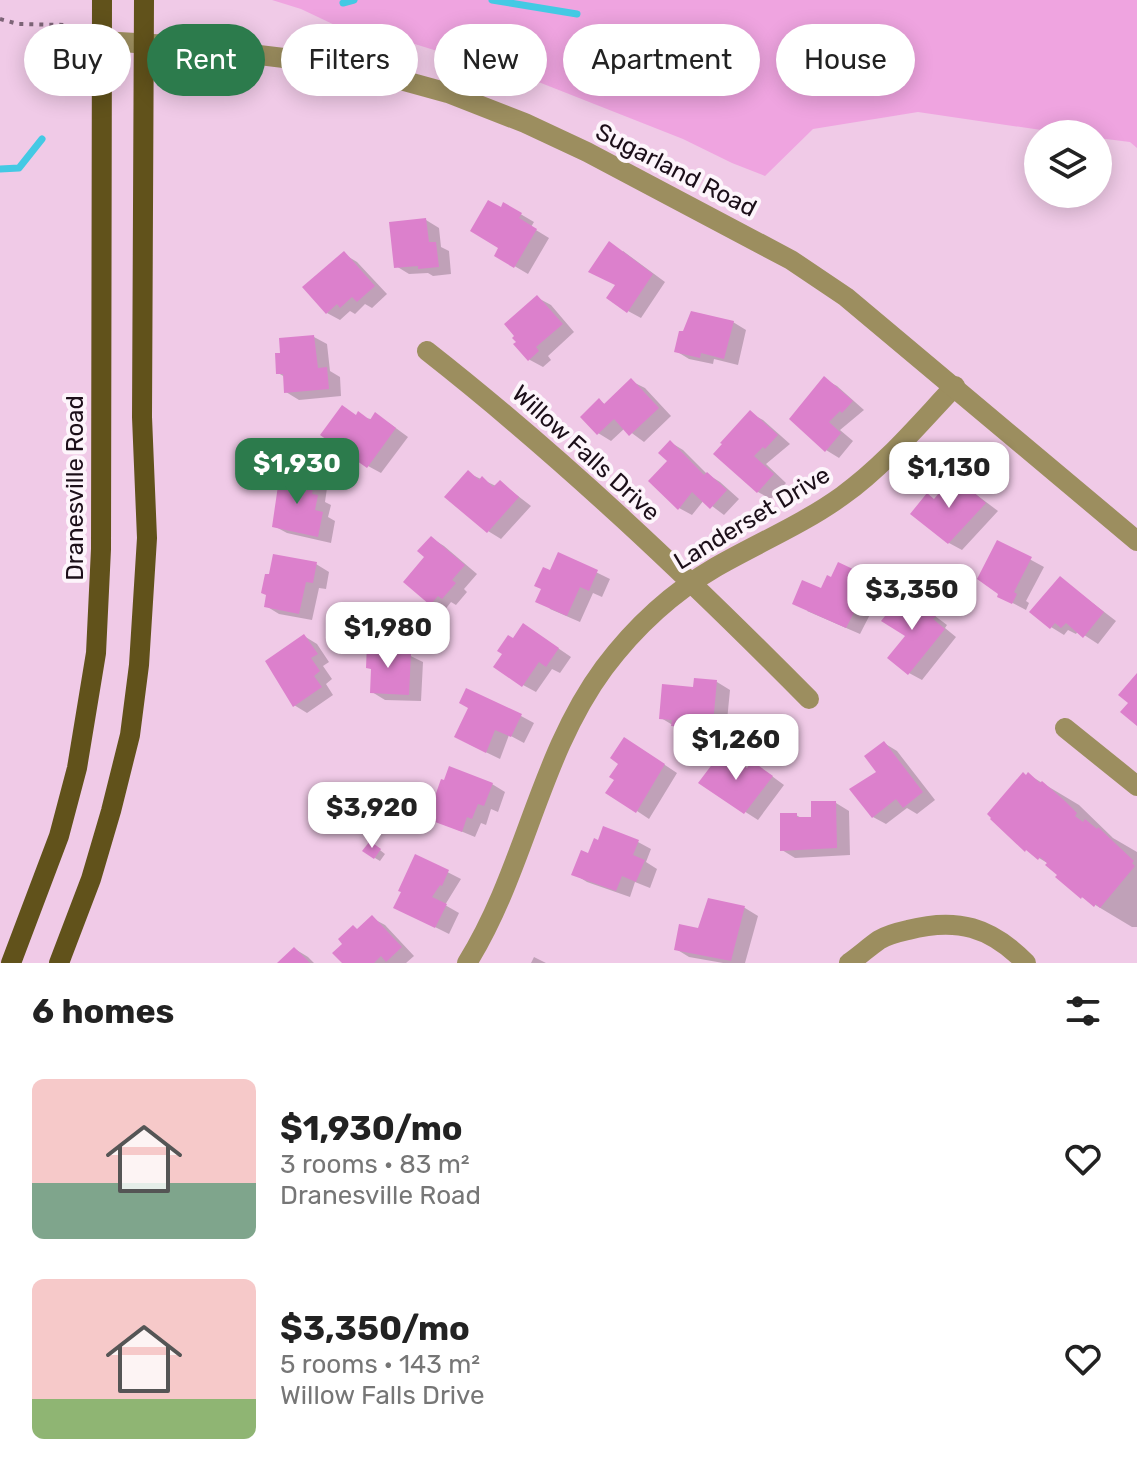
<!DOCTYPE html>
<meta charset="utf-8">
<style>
:root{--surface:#fff;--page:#f2f2f2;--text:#222;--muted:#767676;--accent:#2c7b4c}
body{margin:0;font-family:Rubik,sans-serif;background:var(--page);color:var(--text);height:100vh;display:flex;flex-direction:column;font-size:30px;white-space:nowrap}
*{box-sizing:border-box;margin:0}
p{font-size:26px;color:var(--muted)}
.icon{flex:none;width:44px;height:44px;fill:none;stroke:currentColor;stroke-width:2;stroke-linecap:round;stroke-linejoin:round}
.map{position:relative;height:963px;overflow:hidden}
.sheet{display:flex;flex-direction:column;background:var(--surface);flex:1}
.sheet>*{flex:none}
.top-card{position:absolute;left:24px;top:24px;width:1090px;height:72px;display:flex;gap:16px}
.tools{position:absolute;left:1024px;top:120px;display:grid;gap:16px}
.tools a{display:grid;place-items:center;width:88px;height:88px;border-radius:50%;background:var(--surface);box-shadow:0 4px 20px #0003;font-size:40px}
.price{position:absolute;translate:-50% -68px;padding:0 18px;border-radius:16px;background:#fff;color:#222;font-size:26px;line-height:52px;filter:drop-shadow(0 2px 4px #0008)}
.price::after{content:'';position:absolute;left:50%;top:48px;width:24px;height:18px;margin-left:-12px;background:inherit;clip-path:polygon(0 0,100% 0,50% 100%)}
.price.active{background:var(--accent);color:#fff}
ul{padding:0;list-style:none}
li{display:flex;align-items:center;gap:24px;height:200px;padding:0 32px}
li span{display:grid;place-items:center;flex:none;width:224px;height:160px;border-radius:12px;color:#555}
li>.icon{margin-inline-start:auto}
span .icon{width:96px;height:96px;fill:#fffc;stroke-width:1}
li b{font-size:34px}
h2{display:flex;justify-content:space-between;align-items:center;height:96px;padding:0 32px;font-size:34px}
.tag{padding:0 28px;border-radius:36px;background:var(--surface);box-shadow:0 4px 20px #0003;font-size:28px;line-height:72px}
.tag.active{background:var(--accent);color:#fff}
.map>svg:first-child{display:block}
.green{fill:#efa4e0}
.shadow{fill:#0003}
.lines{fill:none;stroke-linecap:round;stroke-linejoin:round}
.stream{stroke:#44c9e4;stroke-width:7}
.building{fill:#dc80cc}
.path{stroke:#7d6477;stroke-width:4;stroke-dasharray:4 6;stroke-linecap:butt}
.minor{stroke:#9c8e5f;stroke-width:20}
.tertiary{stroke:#9c8e5f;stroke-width:20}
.primary{stroke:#61521b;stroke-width:20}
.labels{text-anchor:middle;stroke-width:8;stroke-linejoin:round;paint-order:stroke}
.street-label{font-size:24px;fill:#1c0f19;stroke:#fdf5fb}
</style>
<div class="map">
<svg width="1137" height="963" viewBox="0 0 1137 963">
<rect width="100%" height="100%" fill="#f0cae7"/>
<!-- green -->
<path class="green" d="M272,0H1137V148L1130,142L1098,138V134H1068L918,112L813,129L765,176L732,163L683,139L541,83L350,24L339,27L301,9Z"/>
<!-- shadow -->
<path class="shadow" d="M502,210L517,212L534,222L531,227L549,238L528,274L496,255L501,247Z
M426,220L439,228L441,247L449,251L451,274L433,276L428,273L409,274L396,266Z
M623,251L665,282L641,318L628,311L618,284L597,275Z
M344,254L357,262L387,294L372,308L365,304L355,314L350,311L340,320L327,313Z
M538,298L551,305L574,332L548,356L551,360L543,367L530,360L516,344Z
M733,322L746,330L738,365L714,359L713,364L689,359L676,351Z
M314,337L327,344L330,371L340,377L341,396L299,400L286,392L285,377L278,373Z
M824,379L837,386L864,410L840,430L853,441L839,458L826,450Z
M631,381L645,388L671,416L644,442L625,428L611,441L598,433L600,401L606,405Z
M750,413L763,420L790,444L766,464L786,483L771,499L758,492L716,454Z
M357,416L389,423L408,437L381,473L368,466Z
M670,442L683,450L707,474L720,482L739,499L724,515L704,500L692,515L679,508L670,461Z
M468,473L496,486L500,482L531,506L501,539L488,531Z
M314,480L327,488L325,502L331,505L328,517L335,521L331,543L287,533L274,526Z
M958,481L998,511L962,550L949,543L935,500L949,492Z
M431,538L444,546L477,574L464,589L467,592L456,605L451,602L444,611L431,604L427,557Z
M998,542L1044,567L1026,601L1029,603L1026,610L999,596Z
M559,554L610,579L602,597L593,593L580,622L550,609L543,589Z
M316,564L329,572L326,589L319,588L312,620L279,614L266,606Z
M1060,578L1116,621L1098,644L1078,631L1076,634L1068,630L1064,635L1051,627Z
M871,580L884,587L860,634L807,611L822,591Z
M906,594L947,625L945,628L956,637L922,680L909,673Z
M536,633L571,657L560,673L552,669L536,692L523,685L514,640Z
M304,636L317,644L329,662L323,666L332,679L326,684L333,695L307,713L294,705Z
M390,646L423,662L421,701L385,700L372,692L373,670L368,667Z
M717,682L730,690L726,731L705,729L704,734L686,733L661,718L695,689Z
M506,708L534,723L524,743L509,735L500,759L469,744Z
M884,743L897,751L935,800L917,814L907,808L886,824L873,817Z
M638,747L677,773L649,819L637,811Z
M732,763L748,769L765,771L784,785L758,820L700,783Z
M1029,775L1079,805L1113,838L1137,852V927H1132L1082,897L1049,864L1039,858Z
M492,784L505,792L498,812L491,809L486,825L481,823L475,837L429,818Z
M836,803L849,811L850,855L795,858L782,850L796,815L803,819H813Z
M638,842L651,849L646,862L657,869L650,888L635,882L630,897L587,882L574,874L590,856Z
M376,847L385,854L380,861L375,858Z
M416,856L461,879L445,905L459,913L449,934L409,914L403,892Z
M709,900L745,908L758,916L745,963H723L689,957L676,949L699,930Z
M372,918L385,925L414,956L406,963H344L359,930Z
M295,949L308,957L314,963H281Z
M534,957L546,963H531Z"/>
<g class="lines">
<!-- stream -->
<path class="stream" d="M492,0L577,14
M343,3L354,0
M0,169L19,168L42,139"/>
</g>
<!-- building -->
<path class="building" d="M488,200L501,207L503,202L522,213L519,218L537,229L514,268L494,256L498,248L470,231Z
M426,218L429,242H436L439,267L418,269V266L394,268L389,222Z
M609,241L653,274L627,313L606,298L615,285L588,272Z
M344,251L375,286L357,302L352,297L340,308L337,304L326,314L302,287Z
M537,295L563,324L536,347L539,351L528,361L513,344L516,342L512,338L514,336L504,324Z
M691,311L734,321L724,359L701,353L700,358L674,352L679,331H683Z
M314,335L318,368L327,367L329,389L284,393L283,374H276L275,353H280L279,338Z
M824,376L853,401L842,413L840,411L829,422L841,433L825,452L789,419Z
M631,378L659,408L629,436L614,419L597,435L580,417L599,398L604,404Z
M342,405L356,415L358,411L370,420L375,412L396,428L367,468L320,435Z
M750,410L778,435L765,449L763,447L754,456L774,474L757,493L713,454L722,444L720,443Z
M670,440L704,475L707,472L727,490L710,509L692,492L678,510L648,481L667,461L658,453Z
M468,470L479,480L482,476L493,487L500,480L519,497L487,533L444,497Z
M280,472L315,478L312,494L318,495L315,510L323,512L318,537L272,527Z
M957,478L986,503L948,544L910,514L927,493L934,499L944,487L948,490Z
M431,536L465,565L452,580L456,583L442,599L438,596L430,605L403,582L424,557L417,551Z
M997,540L1032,557L1014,592L1017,594L1012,604L997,597L998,594L977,579Z
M558,552L598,570L589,591L580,587L567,616L535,602L541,589L534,586L543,567L550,570Z
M273,554L317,562L313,583L306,582L299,614L264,607L266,595L261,593L265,574H269Z
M838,562L872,578L846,628L792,604L802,580L821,588L827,575L831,577Z
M1060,576L1104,612L1083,638L1066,623L1061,628L1055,623L1050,629L1029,612Z
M905,591L936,616L933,619L945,629L908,675L887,658L905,636L881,621Z
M523,623L559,648L546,667L539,662L522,687L493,667L502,654L497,651L508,635L513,638Z
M304,634L318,654L311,658L320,671L314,676L322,687L293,707L265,661Z
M367,643L391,644V648L398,649V652L411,653L409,695L370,693L371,669L366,668Z
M1137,673V726L1120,712L1128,703L1118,695Z
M694,678L717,680L713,724L692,722V728L671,726L672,720L659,719L662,684L693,687Z
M466,688L522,714L511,737L495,730L486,753L454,737L468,708L459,703Z
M624,737L665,764L636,813L605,793L614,780L609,777L618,764L610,758Z
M884,741L923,792L903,808L896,799L872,818L849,789L876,772L864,756Z
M720,754L730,761L733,758L747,768L752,761L773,776L744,814L698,783Z
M449,766L493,783L484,806L478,804L472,819L467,817L462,832L427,819L441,779L444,780Z
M1023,772L1026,775L1028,772L1040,783L1042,781L1066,802L1077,813L1075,816L1083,822L1085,819L1097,829L1098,827L1134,861L1132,863L1135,866L1100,908L1096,904L1094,907L1082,897L1081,899L1055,877L1057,875L1045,865L1047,863L1040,857L1038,860L1026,850L1025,852L990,819L991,818L987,814Z
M811,801H836L837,848L780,851V813H797V817H811Z
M603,826L639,840L633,855L645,860L636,882L622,876L616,891L571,875L581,850L588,853L594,838L598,840Z
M370,841L381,849L374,859L362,851Z
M415,854L449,870L442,886L440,885L432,897L447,904L435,928L393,908L401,892L398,891Z
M708,898L745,906L731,961L674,950L679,924L698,928Z
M372,915L402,947L386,962L381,956L374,963H342L332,953L342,944L338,939L353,925L357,929Z
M294,947L310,963H277Z"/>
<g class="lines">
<!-- path -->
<path class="path" d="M0,19L18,24L66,25"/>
<!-- minor -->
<path class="minor" d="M427,351C562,457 688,577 809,699
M1065,728L1137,786
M467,963C525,870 539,756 604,668C634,628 673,592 716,567C758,543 803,524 842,496C885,465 919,424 955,386
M849,963C859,956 869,947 879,940C887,935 899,932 908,930C957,917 991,927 1026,963"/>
<!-- tertiary -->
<path class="tertiary" d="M102,41L186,46L325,63L390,77L448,93L525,123L587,152L791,260L846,297L1137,541"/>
<!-- primary -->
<path class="primary" d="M11,963L59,836L77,768L96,653L101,549L102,0
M59,963L91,879L111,811L130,735L139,665L147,538L142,417L144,0"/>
</g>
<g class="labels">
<!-- street labels -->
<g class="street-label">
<text transform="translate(676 170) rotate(27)" y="8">Sugarland Road</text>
<text transform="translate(586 453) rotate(42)" y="8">Willow Falls Drive</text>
<text transform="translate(75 488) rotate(-90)" y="8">Dranesville Road</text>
<text transform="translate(752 518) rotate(-31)" y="8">Landerset Drive</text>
</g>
</g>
</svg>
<div class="tools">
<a><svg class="icon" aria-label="layers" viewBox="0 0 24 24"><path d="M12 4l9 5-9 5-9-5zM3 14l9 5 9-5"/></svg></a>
</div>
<b class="price active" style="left:297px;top:506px">$1,930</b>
<b class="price" style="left:949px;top:510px">$1,130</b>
<b class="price" style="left:912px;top:632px">$3,350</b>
<b class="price" style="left:388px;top:670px">$1,980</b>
<b class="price" style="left:736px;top:782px">$1,260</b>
<b class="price" style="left:372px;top:850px">$3,920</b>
<div class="top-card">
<a class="tag">Buy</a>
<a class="tag active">Rent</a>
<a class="tag">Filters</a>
<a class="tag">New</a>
<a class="tag">Apartment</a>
<a class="tag">House</a>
</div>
</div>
<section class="sheet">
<h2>6 homes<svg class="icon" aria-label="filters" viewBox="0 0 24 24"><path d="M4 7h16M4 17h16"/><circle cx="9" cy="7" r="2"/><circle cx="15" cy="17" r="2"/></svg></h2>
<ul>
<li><span style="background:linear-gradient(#f6c9c9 65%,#7fa58c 0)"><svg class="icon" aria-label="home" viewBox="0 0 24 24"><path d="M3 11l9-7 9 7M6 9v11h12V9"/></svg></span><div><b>$1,930/mo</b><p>3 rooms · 83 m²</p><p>Dranesville Road</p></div><svg class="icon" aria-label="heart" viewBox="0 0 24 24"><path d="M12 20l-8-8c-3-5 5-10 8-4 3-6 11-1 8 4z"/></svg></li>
<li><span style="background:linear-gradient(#f6c9c9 75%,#8fb573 0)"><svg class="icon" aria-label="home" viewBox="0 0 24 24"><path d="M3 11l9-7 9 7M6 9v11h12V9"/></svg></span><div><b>$3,350/mo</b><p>5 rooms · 143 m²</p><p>Willow Falls Drive</p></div><svg class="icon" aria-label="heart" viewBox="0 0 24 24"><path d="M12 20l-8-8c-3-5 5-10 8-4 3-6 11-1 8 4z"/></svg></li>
</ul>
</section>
